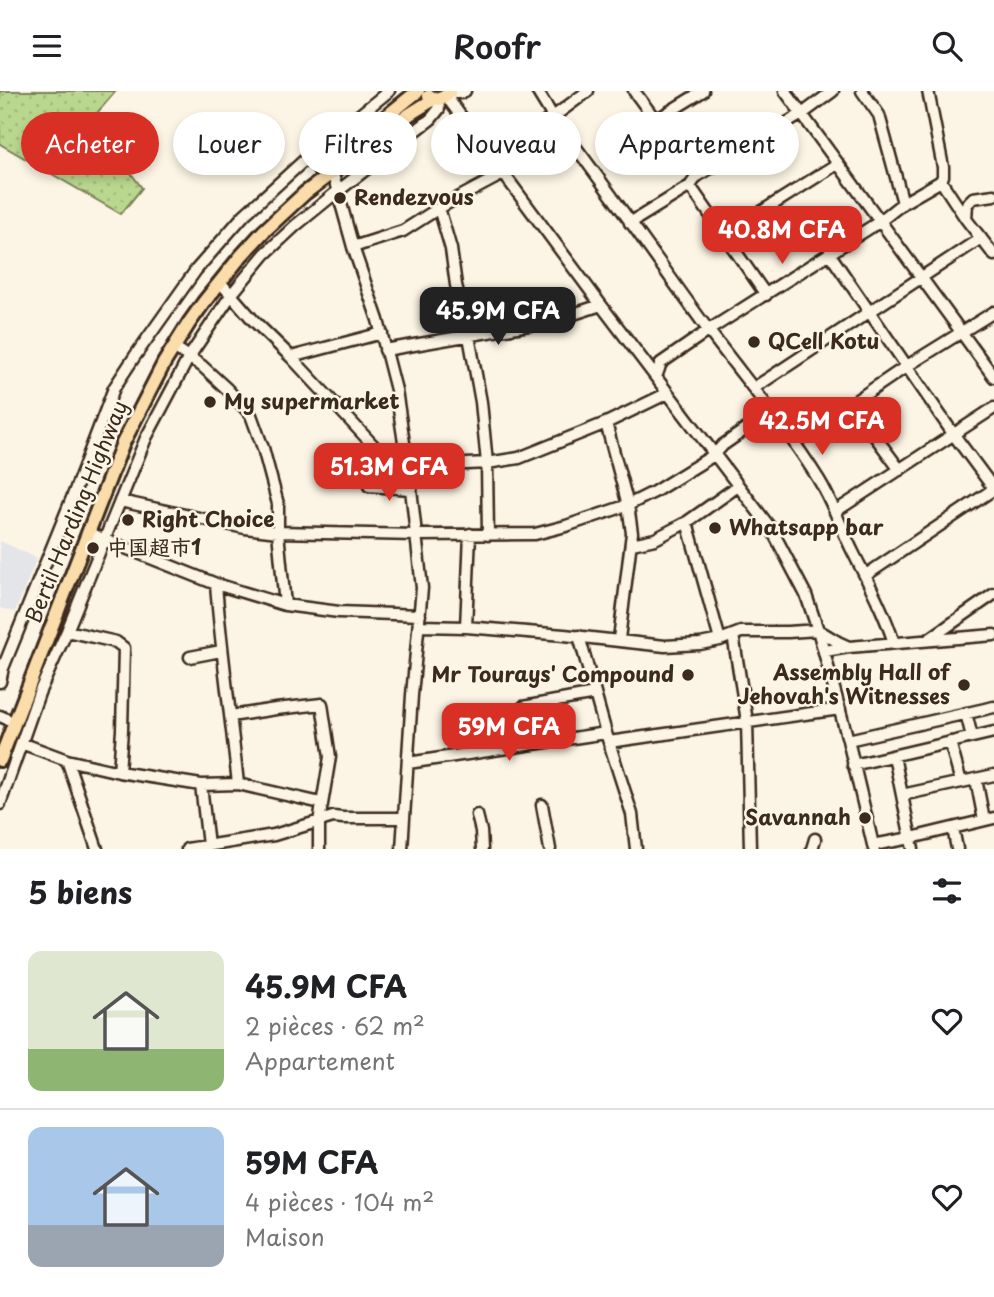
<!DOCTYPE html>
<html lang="fr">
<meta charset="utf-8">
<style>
:root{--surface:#fff;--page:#f2f2f2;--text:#202124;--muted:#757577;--line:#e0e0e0;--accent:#d93025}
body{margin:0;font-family:"Playpen Sans","LXGW WenKai TC",sans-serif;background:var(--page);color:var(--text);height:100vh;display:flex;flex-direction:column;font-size:26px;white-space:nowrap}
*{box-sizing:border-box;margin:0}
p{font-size:23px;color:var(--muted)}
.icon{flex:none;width:38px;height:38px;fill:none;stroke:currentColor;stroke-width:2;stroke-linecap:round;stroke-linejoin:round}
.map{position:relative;height:758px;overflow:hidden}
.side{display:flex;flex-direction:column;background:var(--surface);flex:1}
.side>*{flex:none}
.guide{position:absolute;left:21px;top:21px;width:952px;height:63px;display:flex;gap:14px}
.price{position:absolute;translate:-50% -60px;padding:0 16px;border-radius:14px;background:var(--accent);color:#fff;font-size:23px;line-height:46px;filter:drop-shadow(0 2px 4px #0008)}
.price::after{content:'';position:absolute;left:50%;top:42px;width:21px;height:16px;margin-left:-10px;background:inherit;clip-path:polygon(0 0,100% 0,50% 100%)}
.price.active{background:#222;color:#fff}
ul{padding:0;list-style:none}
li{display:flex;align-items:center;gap:21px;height:175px;padding:0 28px}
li+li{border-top:2px solid var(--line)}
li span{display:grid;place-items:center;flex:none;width:196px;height:140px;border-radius:14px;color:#555}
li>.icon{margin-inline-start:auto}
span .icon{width:84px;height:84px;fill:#fffc;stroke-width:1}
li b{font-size:30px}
h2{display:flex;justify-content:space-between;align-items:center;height:84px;padding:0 28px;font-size:30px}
.chip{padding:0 24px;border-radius:32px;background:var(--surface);box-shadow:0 4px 10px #0003;font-size:24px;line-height:63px}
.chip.active{background:var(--accent);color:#fff}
header{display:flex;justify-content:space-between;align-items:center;height:91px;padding:0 28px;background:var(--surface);font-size:32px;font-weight:600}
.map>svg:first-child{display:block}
.built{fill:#e4e5e8}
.grass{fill:url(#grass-dots);stroke:#7a8056;stroke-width:2}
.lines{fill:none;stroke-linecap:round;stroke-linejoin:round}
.minor-casing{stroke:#3b2a1e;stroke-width:15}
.major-casing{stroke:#3b2a1e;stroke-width:18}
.minor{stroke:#fcf5e5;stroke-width:10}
.major{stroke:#fbddab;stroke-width:12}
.poi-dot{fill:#3b2a1e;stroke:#fcf5e5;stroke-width:2.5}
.labels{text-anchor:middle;stroke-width:5;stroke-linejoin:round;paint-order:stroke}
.poi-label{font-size:21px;font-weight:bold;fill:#3b2a1e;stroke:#fcf5e5;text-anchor:start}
.street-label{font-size:21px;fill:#3b2a1e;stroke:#fcf5e5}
</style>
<header><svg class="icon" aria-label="menu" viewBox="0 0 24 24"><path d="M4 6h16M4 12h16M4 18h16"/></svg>Roofr<svg class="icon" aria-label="search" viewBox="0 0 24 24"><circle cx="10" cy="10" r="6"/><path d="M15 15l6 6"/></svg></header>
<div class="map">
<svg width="994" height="758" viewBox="0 0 994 758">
<defs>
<pattern id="grass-dots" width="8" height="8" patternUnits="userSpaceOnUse" patternTransform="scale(1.75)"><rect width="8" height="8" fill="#bad78f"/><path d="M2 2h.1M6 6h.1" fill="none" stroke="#a1b97b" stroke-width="1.8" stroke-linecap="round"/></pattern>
</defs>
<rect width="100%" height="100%" fill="#fcf5e5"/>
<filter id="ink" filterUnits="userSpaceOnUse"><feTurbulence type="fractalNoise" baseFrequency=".0143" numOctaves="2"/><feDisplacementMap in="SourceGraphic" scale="14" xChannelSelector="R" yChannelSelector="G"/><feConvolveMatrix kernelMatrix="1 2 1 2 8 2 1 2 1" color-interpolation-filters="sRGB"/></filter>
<g filter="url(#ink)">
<!-- built -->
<path class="built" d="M0,450L37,467L15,521L0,517Z"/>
<!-- grass -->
<path class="grass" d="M0,0H116L91,29L142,97L121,123L0,53Z"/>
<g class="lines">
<defs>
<path id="minor" d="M537,0L553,26C606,95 655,166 706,236C744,287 785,334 819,389C833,412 841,437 853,461C868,491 884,520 894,552
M634,0L697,85
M785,0L994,286
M862,0L879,24L903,112
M928,0L943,76V85L941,90L966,128L994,164
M448,2H461L465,0
M446,5L601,214L772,439L806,504L818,539L848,649L874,758
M656,29L703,0
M492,67L553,26L588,0
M332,80L353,156L378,229L396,299L411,398L422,497L412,604L402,758
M690,95L766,204
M439,117L451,158L456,194L469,245L481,311L487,372L488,444
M966,128L967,113L973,107L994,104
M630,132L690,95L697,85L802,23L833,0
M723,145L837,73
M353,156L403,140L439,117L503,83
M829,162L954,344L994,398
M220,191L254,230L291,266L399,382L410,391
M174,256L202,275L227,298L251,324L263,357L278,413V441L285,514
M385,259L552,230L601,214
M291,266L382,242
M656,286L661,272L709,239L879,131L903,112L941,90
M754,297L981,147
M851,313L900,379
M606,332L628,414L632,442L619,548
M795,351L907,275L994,221
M407,376L487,372L519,367L606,332L668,302
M369,395L411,398
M120,410L245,437L278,441L416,444L535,443L566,435L628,414L654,401L714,364L723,354L772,320
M836,420L994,317
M687,431L720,549
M88,442L216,493L285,514L339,521L420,524
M632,453L655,448L687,431L738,395
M866,484L994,398
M216,493C221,560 231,626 238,693
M420,535L466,536L564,544L665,555L700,553L720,549L741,541H788L818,539L838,551L849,556
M466,536L470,443
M67,540L116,551L124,557L122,639L119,681
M733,544L747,630L750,758
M579,545L606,642L632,723L636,758
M928,549L994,503
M825,560L849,556L994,544
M190,566L221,560
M0,591L3,577L74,402L114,297L135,265L196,179L244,124L310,64L389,0
M523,616L595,603
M966,622L972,646
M0,625L7,628
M231,625L276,618L322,613L330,666L319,731V758
M848,649L994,616
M609,651L840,618
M950,651L961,691
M21,652L67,669L119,681L201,694L238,693L321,712
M894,665L913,758
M67,669L97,758
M408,672L606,642
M853,674L994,641
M976,688L984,729
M201,694L208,754
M902,704L994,684
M0,713L39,602L67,540L146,347L189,266L231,204L265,163L295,135L338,100L431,28L439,18L438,8
M542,714L550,758
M477,724L481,740L482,758
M953,737L957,758
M873,754L911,747L994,727
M187,758L274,744L333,726L343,727H404
M812,758L815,748"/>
<path id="major" d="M429,5C437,10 445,8 450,0
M320,79L418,0
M0,669L123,352L164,272L189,232L204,211L241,165L263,141L305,102L410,23L434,8"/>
</defs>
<!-- minor casing -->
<use href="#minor" class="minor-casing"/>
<!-- major casing -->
<use href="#major" class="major-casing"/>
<!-- minor -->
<use href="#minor" class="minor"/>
<!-- major -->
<use href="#major" class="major"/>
</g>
</g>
<!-- markers -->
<g class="poi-dot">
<circle cx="340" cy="107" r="7"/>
<circle cx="754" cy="251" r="7"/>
<circle cx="210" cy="311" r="7"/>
<circle cx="128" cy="429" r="7"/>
<circle cx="715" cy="437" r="7"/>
<circle cx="93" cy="457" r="7"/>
<circle cx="688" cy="584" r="7"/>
<circle cx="964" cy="594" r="7"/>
<circle cx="865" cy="727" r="7"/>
</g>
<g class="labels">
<!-- poi labels -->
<g class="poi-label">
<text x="354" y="114">Rendezvous</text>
<text x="768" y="258">QCell Kotu</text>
<text x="224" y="318">My supermarket</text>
<text x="142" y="436">Right Choice</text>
<text x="729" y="444">Whatsapp bar</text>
<text x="107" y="464">中国超市1</text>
<text x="950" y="589" text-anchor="end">Assembly Hall of<tspan x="950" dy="24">Jehovah's Witnesses</tspan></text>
<text x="674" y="591" text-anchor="end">Mr Tourays' Compound</text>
<text x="851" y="734" text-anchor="end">Savannah</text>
</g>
<!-- street labels -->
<g class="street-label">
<text transform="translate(77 421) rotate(-68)" y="7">Bertil Harding Highway</text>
</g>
</g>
</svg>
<b class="price" style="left:782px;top:175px">40.8M CFA</b>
<b class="price active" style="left:498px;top:256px">45.9M CFA</b>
<b class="price" style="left:822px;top:366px">42.5M CFA</b>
<b class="price" style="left:389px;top:412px">51.3M CFA</b>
<b class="price" style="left:509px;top:672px">59M CFA</b>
<div class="guide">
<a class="chip active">Acheter</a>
<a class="chip">Louer</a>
<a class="chip">Filtres</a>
<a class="chip">Nouveau</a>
<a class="chip">Appartement</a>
</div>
</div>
<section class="side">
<h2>5 biens<svg class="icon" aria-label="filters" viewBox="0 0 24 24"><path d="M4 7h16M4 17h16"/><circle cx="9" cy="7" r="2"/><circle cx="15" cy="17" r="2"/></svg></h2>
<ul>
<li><span style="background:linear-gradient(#dfe7d0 70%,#8fb573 0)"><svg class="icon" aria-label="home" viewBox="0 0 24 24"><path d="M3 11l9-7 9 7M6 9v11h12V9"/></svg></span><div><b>45.9M CFA</b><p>2 pièces · 62 m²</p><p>Appartement</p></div><svg class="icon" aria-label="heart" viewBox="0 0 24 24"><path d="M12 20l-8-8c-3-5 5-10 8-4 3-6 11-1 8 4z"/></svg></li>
<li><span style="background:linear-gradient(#a9c7e8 70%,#9aa5b1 0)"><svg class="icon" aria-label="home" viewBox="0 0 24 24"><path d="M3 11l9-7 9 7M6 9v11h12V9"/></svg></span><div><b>59M CFA</b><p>4 pièces · 104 m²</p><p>Maison</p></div><svg class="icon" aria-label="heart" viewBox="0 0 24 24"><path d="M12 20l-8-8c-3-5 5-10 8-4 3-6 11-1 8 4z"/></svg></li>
</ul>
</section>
